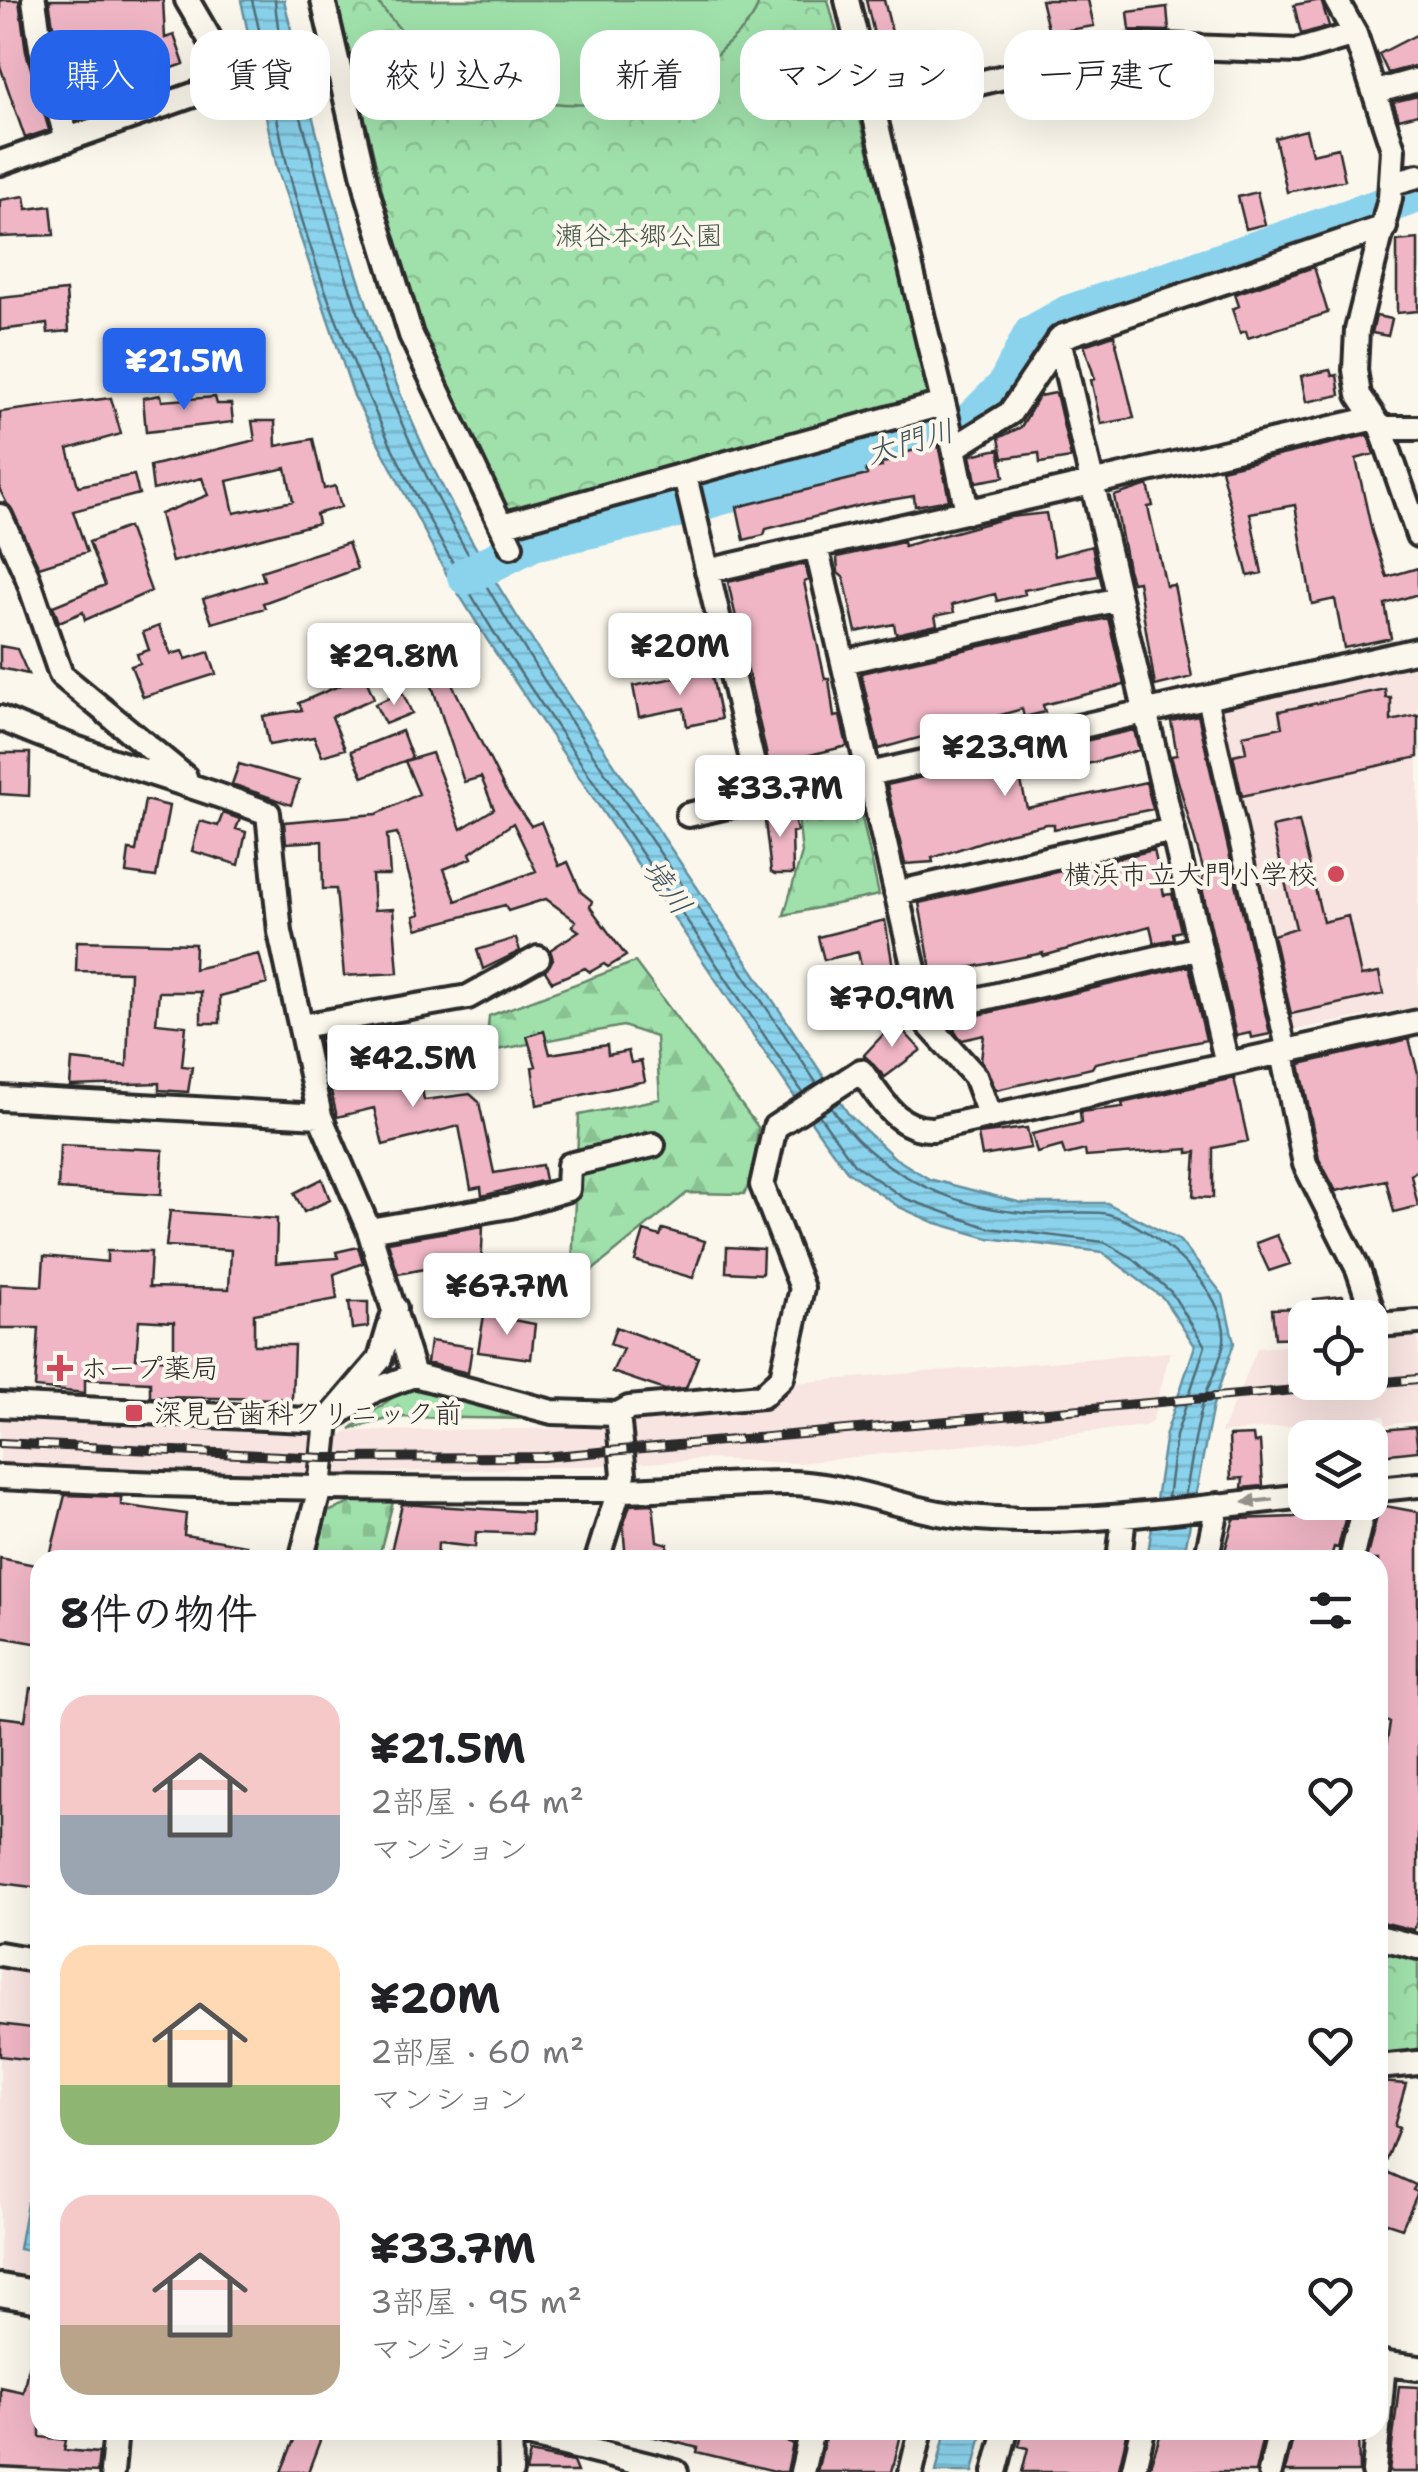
<!DOCTYPE html>
<html lang="ja">
<meta charset="utf-8">
<style>
:root{--surface:#fff;--page:#f6f6f6;--text:#202124;--muted:#757577;--accent:#2563eb}
body{margin:0;font-family:"Shantell Sans","Klee One",sans-serif;background:var(--page);color:var(--text);height:100vh;display:flex;flex-direction:column;font-size:38px;white-space:nowrap}
*{box-sizing:border-box;margin:0}
p{font-size:32px;color:var(--muted)}
.icon{flex:none;width:55px;height:55px;fill:none;stroke:currentColor;stroke-width:2;stroke-linecap:round;stroke-linejoin:round}
.map{position:relative;flex:1;overflow:hidden}
.side{position:absolute;left:30px;top:1550px;width:1358px;height:890px;display:flex;flex-direction:column;background:var(--surface);border-radius:30px;box-shadow:0 10px 40px #0002}
.side>*{flex:none}
.banner{position:absolute;left:30px;top:30px;width:1360px;height:90px;display:flex;gap:20px}
.controls{position:absolute;left:1288px;top:1300px;display:grid;gap:20px}
.controls a{display:grid;place-items:center;width:100px;height:100px;border-radius:20px;background:var(--surface);box-shadow:0 10px 40px #0002;font-size:50px}
.price{position:absolute;translate:-50% -85px;padding:0 22px;border-radius:10px;background:#fff;color:#222;font-size:32px;line-height:65px;filter:drop-shadow(0 2px 5px #0008)}
.price::after{content:'';position:absolute;left:50%;top:60px;width:30px;height:22px;margin-left:-15px;background:inherit;clip-path:polygon(0 0,100% 0,50% 100%)}
.price.selected{background:var(--accent);color:#fff}
ul{padding:0;list-style:none}
li{display:flex;align-items:center;gap:30px;height:250px;padding:0 30px}
li span{display:grid;place-items:center;flex:none;width:280px;height:200px;border-radius:30px;color:#555}
li>.icon{margin-inline-start:auto}
span .icon{width:120px;height:120px;fill:#fffc;stroke-width:1}
li b{font-size:42px}
h2{display:flex;justify-content:space-between;align-items:center;height:120px;padding:0 30px;font-size:42px}
.chip{padding:0 35px;border-radius:30px;background:var(--surface);box-shadow:0 10px 40px #0002;font-size:35px;line-height:90px}
.chip.selected{background:var(--accent);color:#fff}
.map>svg:first-child{display:block}
.built{fill:#f8e4e1}
.forest{fill:url(#forest-firs);stroke:#66866b;stroke-width:2.5}
.cemetery{fill:url(#cemetery-stones);stroke:#66866b;stroke-width:2.5}
.park{fill:url(#park-crowns);stroke:#66866b;stroke-width:2.5}
.pitch{fill:#a0e1ab;stroke:#66866b;stroke-width:2.5}
.water{fill:url(#water-rules);stroke:#65909f;stroke-width:2.5}
.lines{fill:none;stroke-linecap:round;stroke-linejoin:round}
.shore{stroke:#516e79;stroke-width:2.5}
.river{stroke:#8bd3ed;stroke-width:38}
.building{fill:#f0b6c6;stroke:#2b2b2b;stroke-width:2.5;fill-rule:evenodd}
.pedestrian-casing{stroke:#2b2b2b;stroke-width:25}
.minor-casing{stroke:#2b2b2b;stroke-width:30}
.tertiary-casing{stroke:#2b2b2b;stroke-width:38}
.pedestrian{stroke:#fbf7ec;stroke-width:18}
.minor{stroke:#fbf7ec;stroke-width:22}
.tertiary{stroke:#fbf7ec;stroke-width:30}
.rail-casing{stroke:#2b2b2b;stroke-width:10}
.rail{stroke:#fbf7ec;stroke-width:6;stroke-dasharray:19;stroke-linecap:butt}
.oneway{fill:#93918c}
.poi-dot{fill:#d1495b;stroke:#fbf7ec;stroke-width:4}
.labels{text-anchor:middle;stroke-width:8;stroke-linejoin:round;paint-order:stroke}
.park-label{font-size:28px;fill:#48584b;stroke:#fbf7ec}
.poi-label{font-size:28px;fill:#2b2b2b;stroke:#fbf7ec;text-anchor:start}
.water-label{font-size:30px;font-style:italic;fill:#43555c;stroke:#fbf7ec}
</style>
<div class="map">
<svg width="1418" height="2472" viewBox="0 0 1418 2472">
<defs>
<pattern id="forest-firs" width="22" height="20" patternUnits="userSpaceOnUse" patternTransform="scale(2.5)"><rect width="22" height="20" fill="#a0e1ab"/><path d="M5 1l3.5 6h-7zM16 11l3.5 6h-7z" fill="#8ac193"/></pattern>
<pattern id="cemetery-stones" width="16" height="16" patternUnits="userSpaceOnUse" patternTransform="scale(2.5)"><rect width="16" height="16" fill="#a0e1ab"/><path d="M2 7V4a2 2 0 0 1 4 0v3zM10 15v-3a2 2 0 0 1 4 0v3z" fill="#8ac193"/></pattern>
<pattern id="park-crowns" width="20" height="18" patternUnits="userSpaceOnUse" patternTransform="scale(2.5)"><rect width="20" height="18" fill="#a0e1ab"/><path d="M2 6a3 3 0 1 1 6 0M12 15a3 3 0 1 1 6 0" fill="none" stroke="#8ac193"/></pattern>
<pattern id="water-rules" width="6" height="5" patternUnits="userSpaceOnUse" patternTransform="scale(2.5)"><rect width="6" height="5" fill="#8bd3ed"/><path d="M0 2.5h6" fill="none" stroke="#78b5cb"/></pattern>
</defs>
<rect width="100%" height="100%" fill="#fbf7ec"/>
<filter id="ink" filterUnits="userSpaceOnUse"><feTurbulence type="fractalNoise" baseFrequency=".01" numOctaves="2"/><feDisplacementMap in="SourceGraphic" scale="20" xChannelSelector="R" yChannelSelector="G"/><feConvolveMatrix kernelMatrix="1 2 1 2 8 2 1 2 1" color-interpolation-filters="sRGB"/></filter>
<g filter="url(#ink)">
<!-- built -->
<path class="built" d="M1418,663V1006L1288,1031L1215,706Z
M1418,1328V1421L1386,1425L1384,1416L1221,1433L1258,1348L1305,1344V1382H1370V1334Z
M1170,1352L1152,1422L1144,1426L798,1463L706,1459L630,1464L624,1423L632,1418L775,1401L793,1383Z
M0,1419L310,1433L320,1440L312,1480L0,1465Z
M605,1428L610,1465L335,1474V1439L348,1431Z
M0,1964L40,1970V2277L0,2270Z"/>
<!-- forest -->
<path class="forest" d="M635,962L758,1127L753,1177L744,1194L687,1193L571,1288L579,1115L660,1099L656,1037L623,1026L486,1052L489,1016Z
M408,1386L495,1404L531,1419L395,1417L350,1429Z"/>
<!-- cemetery -->
<path class="cemetery" d="M366,1497L393,1502L378,1560H315L325,1513Z"/>
<!-- park -->
<path class="park" d="M337,0H828L934,397L507,515L426,350L386,207Z
M855,786L879,895L784,915L802,853L796,798Z
M1378,1944L1418,1955V2056L1378,2062Z"/>
<!-- pitch -->
<path class="pitch" d="M376,0H759C756,22 734,37 718,53C649,121 534,115 452,74C422,59 397,26 376,0Z"/>
<!-- water -->
<path class="water" d="M241,0H284C322,162 363,324 436,474C488,578 553,673 618,770C695,885 773,999 849,1115L895,1158L929,1179L1022,1203H1107L1180,1241L1223,1295L1234,1343L1213,1405L1183,1560H1147L1166,1433L1195,1346L1163,1298L1102,1252L988,1238L933,1222L899,1207L847,1171L819,1133L493,649L447,575L354,396L277,168Z
M27,2203L40,2205V2253L19,2249Z
M946,2430H983L973,2472H936Z"/>
<g class="lines">
<!-- shore -->
<path class="shore" d="M252,0C266,54 274,110 287,164C328,333 410,497 501,644L803,1093
M275,0C278,51 299,105 311,154C339,265 377,378 429,481C537,694 687,883 817,1084
M831,1107C873,1171 950,1207 1024,1213C1047,1215 1089,1210 1108,1214C1153,1226 1229,1290 1224,1341C1222,1360 1210,1381 1204,1399C1195,1430 1192,1464 1185,1496
M819,1115L854,1164L904,1198L989,1228L1104,1242L1131,1257L1171,1292L1205,1346L1176,1436L1168,1498"/>
<!-- river -->
<path class="river" d="M466,576L533,542L663,513L967,425L1005,387L1032,334L1068,314L1418,194"/>
</g>
<!-- building -->
<path class="building" d="M0,0H19L26,52L49,130L25,138L0,66Z
M49,0H163L165,38L174,35L184,64L136,81L141,94L77,120L56,45Z
M866,0H884L905,85L887,89Z
M1041,0H1088L1094,26L1049,33Z
M1321,0L1329,26L1301,34L1294,5Z
M1167,7L1169,31L1130,30L1128,12Z
M1418,34V65L1388,73L1379,54Z
M1418,96V114L1399,119L1393,102Z
M1306,130L1312,154L1338,148L1345,180L1287,192L1275,138Z
M1257,192L1265,224L1246,229L1238,197Z
M25,196L27,209L51,206L54,235L0,237V200Z
M1418,239V311L1397,313V241Z
M1314,267L1328,313L1248,338L1246,331L1240,333L1232,309L1239,306L1235,294Z
M66,291L69,331L48,333L47,324L0,330V298Z
M1376,316L1392,319L1388,336L1372,333Z
M1114,335L1134,418L1101,424L1091,380L1095,379L1084,345Z
M1330,370L1332,376L1337,375L1340,395L1306,402L1301,376Z
M1056,393L1071,458L1040,463L1039,453L1003,458L999,438L1021,427L1039,396Z
M161,395L162,401L215,397L217,404H231L233,422L146,432L143,398Z
M111,398L121,434L68,449L78,486L134,475L139,494L73,511L87,552L39,567L0,490V412Z
M252,421H275L276,446L313,439L324,489L335,486L341,507L316,514L318,523L172,562L160,514L208,495L202,478L153,490L150,466L255,440ZM286,468L293,501L234,513L227,481Z
M1368,435L1374,454L1356,459L1372,532L1387,577L1418,568V594L1385,604L1391,638L1344,648L1335,599L1312,604L1295,505L1250,513L1262,573L1248,576L1221,469Z
M938,444L949,500L915,506L914,496L866,504L766,529L764,535L744,540L737,507L867,475L866,470L882,467L881,463L905,459L904,453Z
M999,449L1004,477L976,482L971,455Z
M1148,485L1153,506L1148,507L1166,586L1174,585L1192,677L1155,686L1138,581L1132,582L1128,569L1114,496Z
M1046,513L1054,556L1092,546L1098,576L1024,590L1025,594L997,601L995,594L952,605L954,612L935,616L937,625L896,634L894,624L856,632L844,578L838,573L837,557L903,542L904,546L1010,517Z
M128,527L151,591L85,620L83,612L59,622L53,606L105,585L89,542Z
M348,543L357,569L263,603L265,608L212,623L203,599L264,580L261,571Z
M805,564L809,580L804,582L825,679H829L834,717L840,716L847,746L769,765L728,582Z
M1108,618L1124,685L1043,705L1045,712L1024,717L1022,709L879,749L861,673Z
M159,626L171,654L183,651L186,659L209,652L216,674L143,697L131,666L140,663L137,654L149,650L143,632Z
M0,646L17,649L28,674L0,668Z
M441,662L505,790L531,826L541,822L559,866L568,862L581,892L592,901L590,907L626,956L608,967L604,964L590,972L585,968L552,982L545,971L553,959L550,950L579,931L572,926L576,921L546,899L508,911L505,905L417,929L414,916L420,914L397,833L387,835L390,875H372L374,910L393,909L398,973L344,976L336,889H323L322,841L286,843L284,822L377,814L419,794L405,761L432,753L461,829L494,809L481,777L464,782L426,668ZM513,823L536,871L456,901L444,869L472,858L470,853Z
M711,671L721,719L687,726L684,708L639,717L633,686Z
M364,675L374,698L332,717L345,749L322,756L314,737L269,745L263,716L302,710L299,703Z
M1385,689L1386,698H1391V721L1418,715V757L1242,796L1233,755L1246,752L1243,735L1282,727L1279,711Z
M402,692L412,713L385,724L375,704Z
M1198,715L1270,1034L1251,1038L1250,1033L1236,1036L1202,888L1203,869L1171,756L1177,755L1171,721Z
M1134,730L1139,750L1021,782L1027,808L1146,782L1153,809L1054,829V824H1047L1008,833L932,858L933,862L905,864L887,785Z
M402,731L412,758L363,777L351,751Z
M0,753H30L29,796L0,794Z
M239,764L299,781L291,805L232,784Z
M145,800L169,806L156,877L126,873L129,850L136,851Z
M791,807L797,831L792,832L793,874H775L771,872L764,813Z
M223,813L240,819L236,829L246,832L239,865L192,851L200,821L218,826Z
M1299,821L1323,922L1348,916L1361,976L1379,973L1383,994L1291,1014L1273,935L1296,928L1272,827Z
M1154,850L1164,895L1172,894L1181,931L1173,933L1174,939L1154,943L1150,926L1043,956V953L932,975L919,903Z
M885,920L897,990L903,989L908,1008L888,1012L877,986L866,989L858,952L824,960L818,937Z
M516,938L520,951L483,969L477,950Z
M77,941L195,944L194,969L259,954L267,984L220,996V1023H201V992H159L156,1023L186,1026L182,1066L192,1067L188,1092L159,1090V1083L70,1086L72,1060L127,1066L130,972L76,971Z
M1189,966L1206,1040L1095,1063L1092,1068L996,1090L981,1060L984,1035L962,1040L955,1032L953,1021Z
M895,1022L921,1050L885,1077L864,1055Z
M367,1030L380,1078L419,1070L424,1100L470,1094L479,1102L494,1173L542,1165L545,1180L482,1196L481,1187L471,1189L459,1126L383,1145L374,1108L337,1117L319,1039Z
M544,1031L550,1054L607,1045L608,1055L628,1051L631,1063L641,1061L645,1081L537,1105L532,1067L536,1066L527,1036Z
M1409,1039L1418,1073V1169L1411,1175L1418,1206L1394,1212L1386,1180L1336,1191L1319,1159L1300,1064Z
M1234,1078L1248,1141L1213,1148V1198L1193,1197L1196,1152L1188,1153V1149L1086,1157L1085,1150L1065,1155L1062,1146L1037,1153L1032,1134L1081,1123L1080,1112L1123,1107L1122,1103Z
M1027,1128L1031,1148L982,1156L978,1134Z
M60,1145L163,1150L161,1195L58,1189Z
M322,1179L330,1200L304,1212L294,1193Z
M170,1211L277,1219L276,1263L338,1258L336,1252L358,1247L363,1263L334,1274L337,1299L254,1314V1345H294L292,1399L150,1397V1382L85,1379V1393L35,1388L39,1328H0V1284L42,1286L44,1256L107,1262V1251L151,1252L149,1287L229,1289L231,1250L166,1246ZM139,1320L174,1322V1360L136,1358Z
M483,1226L480,1294L450,1295V1264L398,1274L388,1242Z
M663,1229L705,1241L693,1278L635,1261L644,1231L660,1236Z
M1277,1235L1290,1264L1269,1271L1256,1243Z
M727,1247L763,1249L762,1274L726,1272Z
M1343,1296V1318H1315L1314,1299Z
M349,1302H368V1327L352,1329Z
M1305,1308V1337L1275,1338L1272,1309Z
M484,1315L535,1324L531,1359L478,1352Z
M616,1327L698,1357L686,1388L665,1390L612,1372L623,1349L610,1344Z
M430,1341L472,1347L468,1373L427,1363Z
M1415,1427L1418,1451L1370,1456V1431Z
M1253,1435L1254,1443L1260,1442L1263,1486L1242,1488L1243,1478L1231,1479L1229,1436Z
M65,1495L121,1497V1505L186,1514L184,1535L246,1545L243,1560H49Z
M1318,1502L1348,1507L1338,1548L1334,1547L1330,1560H1227L1224,1554L1234,1519L1295,1517Z
M402,1504L532,1512V1534L476,1532L475,1547L438,1543L437,1560H389Z
M653,1504L657,1541L668,1544L664,1560H626L623,1526L630,1505Z
M1380,1505L1418,1512V1917L1414,1930L1378,1921V1775L1381,1776L1390,1723L1378,1717V1560H1366Z
M0,1558L40,1566V1644L0,1637Z
M30,1688L40,1689L34,1766L40,1767V1888L0,1883V1717L25,1720Z
M0,2024L40,2029V2061L0,2056Z
M1379,2082L1406,2084L1394,2126L1399,2128L1383,2169L1378,2168Z
M1378,2168L1416,2185L1413,2190L1418,2192L1402,2228L1378,2220Z
M32,2349L40,2350V2437L66,2440L64,2450L99,2453L97,2472L0,2467V2387L23,2392Z
M1399,2386L1418,2387V2472H1389Z
M298,2430H324L308,2472H281Z
M652,2430H737L793,2443L787,2472H779L697,2452L698,2448L651,2436Z
M827,2430H902L892,2472H817Z
M1023,2430H1128L1118,2472H1022L1028,2448L1019,2446Z
M1162,2430H1225L1262,2440L1255,2472H1148Z
M1295,2430L1328,2434L1329,2430H1358L1359,2472H1285Z
M530,2453L573,2462L577,2472H526Z"/>
<g class="lines">
<defs>
<path id="pedestrian" d="M1207,698L1287,1052"/>
<path id="minor" d="M34,0L41,48L67,140
M323,0L368,194L411,335L511,546
M847,0L954,448
M1336,0L1355,34L1393,149L1390,198L1357,330L1355,370L1359,395L1381,428L1418,535
M1375,92L1418,80
M875,108L1137,45L1297,51L1355,34
M0,163L227,83L222,60L187,0
M1393,183L1418,176
M1059,339L1227,1064
M1381,428H1418
M685,476L761,798
M967,512L954,448L1010,413L1061,337L1385,227
M0,516L27,576L61,675L185,777
M502,525L942,404
M816,546L924,1012L928,1024L975,1076L990,1117
M707,571L1371,419
M843,662L1119,599
M0,718C87,757 179,779 268,813L280,932L320,1116L369,1230L414,1375
M688,815L1418,650
M896,893L1173,830
M924,1012L1200,948
M301,1026L468,997L538,958
M1282,1053L1305,1164L1358,1269L1377,1325L1418,1322
M0,1098L320,1116
M369,1230L510,1206L568,1189L569,1165L653,1145
M0,1405L327,1421L374,1390L414,1375L552,1412L618,1414L629,1408L762,1396L782,1377L802,1288L762,1185L775,1127L861,1071C880,1097 896,1130 933,1129L1418,1022
M0,1477C204,1488 409,1490 613,1490C671,1490 729,1483 787,1483C847,1483 899,1509 958,1516C1073,1529 1190,1508 1305,1496
M1370,1490L1418,1485
M301,1560L320,1488L327,1421L380,1359L395,1308
M597,1560L624,1474L618,1414
M1119,1560L1124,1516
M1206,1560L1218,1505
M1351,1560L1365,1502
M1378,1937L1418,1947
M0,1954L40,1961
M1378,2067L1418,2063
M1378,2363L1418,2368
M508,2430L676,2472
M510,2430L511,2472
M112,2472L116,2430
M802,2472L812,2430
M911,2472L921,2430
M995,2472L1006,2430
M1133,2472L1143,2430
M1270,2472L1280,2430
M1374,2472L1384,2363"/>
<path id="tertiary" d="M0,2290L40,2297"/>
</defs>
<!-- pedestrian casing -->
<use href="#pedestrian" class="pedestrian-casing"/>
<!-- minor casing -->
<use href="#minor" class="minor-casing"/>
<!-- tertiary casing -->
<use href="#tertiary" class="tertiary-casing"/>
<!-- pedestrian -->
<use href="#pedestrian" class="pedestrian"/>
<!-- minor -->
<use href="#minor" class="minor"/>
<!-- tertiary -->
<use href="#tertiary" class="tertiary"/>
<defs>
<path id="rail" d="M0,1443L325,1458L543,1457L1418,1379"/>
</defs>
<!-- rail casing -->
<use href="#rail" class="rail-casing"/>
<!-- rail -->
<use href="#rail" class="rail"/>
</g>
<!-- one-way arrows -->
<defs><path id="oneway-solid" d="M-6-.8H1V-3.2L6.5 0L1 3.2V.8H-6Z" transform="scale(2.5)"/></defs>
<use class="oneway" href="#oneway-solid" transform="translate(1258 1501) rotate(174)"/>
</g>
<!-- markers -->
<g class="poi-dot">
<circle cx="1336" cy="874" r="10"/>
<path d="M55 1353h10v10h10v10h-10v10h-10v-10h-10v-10h10z"/>
<rect x="124" y="1403" width="20" height="20" rx="5"/>
</g>
<g class="labels">
<!-- park labels -->
<g class="park-label">
<text x="639" y="245">瀬谷本郷公園</text>
</g>
<!-- poi labels -->
<g class="poi-label">
<text x="1316" y="884" text-anchor="end">横浜市立大門小学校</text>
<text x="80" y="1378">ホープ薬局</text>
<text x="154" y="1423">深見台歯科クリニック前</text>
</g>
<!-- water labels -->
<g class="water-label">
<text transform="translate(910 442) rotate(-16)" y="10">大門川</text>
<text transform="translate(667 887) rotate(54)" y="10">境川</text>
</g>
</g>
</svg>
<div class="controls">
<a><svg class="icon" aria-label="locate" viewBox="0 0 24 24"><circle cx="12" cy="12" r="6"/><path d="M12 2v4M12 18v4M2 12h4M18 12h4"/></svg></a>
<a><svg class="icon" aria-label="layers" viewBox="0 0 24 24"><path d="M12 4l9 5-9 5-9-5zM3 14l9 5 9-5"/></svg></a>
</div>
<b class="price selected" style="left:184px;top:413px">¥21.5M</b>
<b class="price" style="left:680px;top:698px">¥20M</b>
<b class="price" style="left:394px;top:708px">¥29.8M</b>
<b class="price" style="left:1005px;top:799px">¥23.9M</b>
<b class="price" style="left:780px;top:840px">¥33.7M</b>
<b class="price" style="left:892px;top:1050px">¥70.9M</b>
<b class="price" style="left:413px;top:1110px">¥42.5M</b>
<b class="price" style="left:507px;top:1338px">¥67.7M</b>
<div class="banner">
<a class="chip selected">購入</a>
<a class="chip">賃貸</a>
<a class="chip">絞り込み</a>
<a class="chip">新着</a>
<a class="chip">マンション</a>
<a class="chip">一戸建て</a>
</div>
<section class="side">
<h2>8件の物件<svg class="icon" aria-label="filters" viewBox="0 0 24 24"><path d="M4 7h16M4 17h16"/><circle cx="9" cy="7" r="2"/><circle cx="15" cy="17" r="2"/></svg></h2>
<ul>
<li><span style="background:linear-gradient(#f6c9c9 60%,#9aa5b1 0)"><svg class="icon" aria-label="home" viewBox="0 0 24 24"><path d="M3 11l9-7 9 7M6 9v11h12V9"/></svg></span><div><b>¥21.5M</b><p>2部屋 · 64 m²</p><p>マンション</p></div><svg class="icon" aria-label="heart" viewBox="0 0 24 24"><path d="M12 20l-8-8c-3-5 5-10 8-4 3-6 11-1 8 4z"/></svg></li>
<li><span style="background:linear-gradient(#ffd9b3 70%,#8fb573 0)"><svg class="icon" aria-label="home" viewBox="0 0 24 24"><path d="M3 11l9-7 9 7M6 9v11h12V9"/></svg></span><div><b>¥20M</b><p>2部屋 · 60 m²</p><p>マンション</p></div><svg class="icon" aria-label="heart" viewBox="0 0 24 24"><path d="M12 20l-8-8c-3-5 5-10 8-4 3-6 11-1 8 4z"/></svg></li>
<li><span style="background:linear-gradient(#f6c9c9 65%,#b9a48a 0)"><svg class="icon" aria-label="home" viewBox="0 0 24 24"><path d="M3 11l9-7 9 7M6 9v11h12V9"/></svg></span><div><b>¥33.7M</b><p>3部屋 · 95 m²</p><p>マンション</p></div><svg class="icon" aria-label="heart" viewBox="0 0 24 24"><path d="M12 20l-8-8c-3-5 5-10 8-4 3-6 11-1 8 4z"/></svg></li>
</ul>
</section>
</div>
